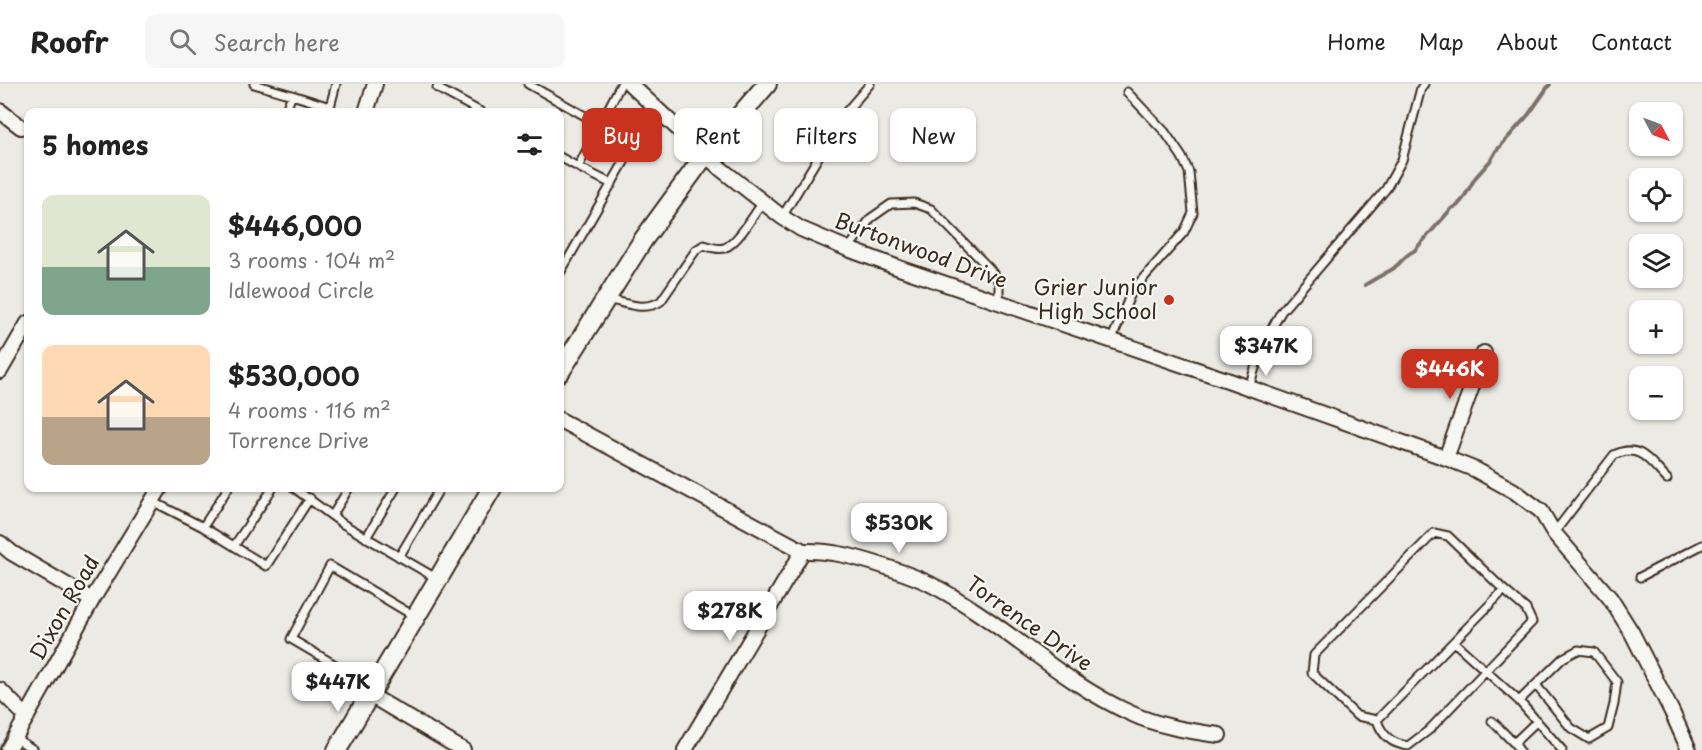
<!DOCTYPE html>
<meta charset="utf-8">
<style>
:root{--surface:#fff;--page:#f6f6f6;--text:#222;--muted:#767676;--line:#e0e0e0;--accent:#c8321e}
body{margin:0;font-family:"Playpen Sans",sans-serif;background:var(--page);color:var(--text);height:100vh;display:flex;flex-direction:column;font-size:22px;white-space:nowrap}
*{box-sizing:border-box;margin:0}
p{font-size:20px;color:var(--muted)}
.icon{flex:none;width:33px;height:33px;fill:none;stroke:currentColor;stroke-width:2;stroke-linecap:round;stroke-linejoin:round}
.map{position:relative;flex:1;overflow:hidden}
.sheet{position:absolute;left:24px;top:24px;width:540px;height:384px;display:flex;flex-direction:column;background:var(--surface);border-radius:12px;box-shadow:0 2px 4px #0004}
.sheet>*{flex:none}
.banner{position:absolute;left:582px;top:24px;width:570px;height:54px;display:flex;gap:12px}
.needle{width:39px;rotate:131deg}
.controls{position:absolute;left:1629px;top:18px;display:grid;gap:12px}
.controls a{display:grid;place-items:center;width:54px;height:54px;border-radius:12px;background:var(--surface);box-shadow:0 2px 4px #0004;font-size:30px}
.price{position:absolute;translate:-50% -51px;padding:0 14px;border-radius:12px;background:#fff;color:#222;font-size:20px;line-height:39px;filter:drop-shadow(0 2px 3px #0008)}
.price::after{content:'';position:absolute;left:50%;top:36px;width:18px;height:14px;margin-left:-9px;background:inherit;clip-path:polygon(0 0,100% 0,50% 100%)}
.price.selected{background:var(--accent);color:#fff}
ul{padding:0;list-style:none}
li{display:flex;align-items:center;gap:18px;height:150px;padding:0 18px}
li span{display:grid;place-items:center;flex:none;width:168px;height:120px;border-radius:12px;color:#555}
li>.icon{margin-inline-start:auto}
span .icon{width:72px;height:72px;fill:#fffc;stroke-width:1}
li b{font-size:26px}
h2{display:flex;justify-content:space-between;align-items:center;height:72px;padding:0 18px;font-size:26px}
.pill{padding:0 21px;border-radius:12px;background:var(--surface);box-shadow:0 2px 4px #0004;font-size:21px;line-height:54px}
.pill.selected{background:var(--accent);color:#fff}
header{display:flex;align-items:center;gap:36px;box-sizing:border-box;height:84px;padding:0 30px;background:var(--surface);border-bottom:2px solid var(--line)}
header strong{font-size:28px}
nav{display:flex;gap:33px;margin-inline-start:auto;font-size:21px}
.search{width:420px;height:54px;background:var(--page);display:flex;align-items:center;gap:15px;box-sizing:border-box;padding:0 21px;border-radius:12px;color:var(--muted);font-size:22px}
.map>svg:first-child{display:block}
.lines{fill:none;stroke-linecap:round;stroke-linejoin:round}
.stream{stroke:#7c7167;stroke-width:4}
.lane-casing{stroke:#3b2a1e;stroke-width:11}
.street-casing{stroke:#3b2a1e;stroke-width:18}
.secondary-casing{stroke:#3b2a1e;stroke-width:22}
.lane{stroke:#f6f6f2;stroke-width:7}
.street{stroke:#f6f6f2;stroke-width:14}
.secondary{stroke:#f6f6f2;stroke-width:18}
.poi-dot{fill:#c8321e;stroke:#f6f6f2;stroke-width:2}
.labels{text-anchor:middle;stroke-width:4.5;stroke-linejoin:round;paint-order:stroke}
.street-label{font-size:21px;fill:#3b2a1e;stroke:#f6f6f2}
.poi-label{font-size:21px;fill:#3b2a1e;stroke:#f6f6f2;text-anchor:end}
</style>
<header>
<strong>Roofr</strong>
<div class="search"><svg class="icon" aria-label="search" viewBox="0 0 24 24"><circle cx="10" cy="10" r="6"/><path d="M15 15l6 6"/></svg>Search here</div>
<nav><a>Home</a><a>Map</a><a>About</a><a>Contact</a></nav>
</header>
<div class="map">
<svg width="1702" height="666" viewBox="0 0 1702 666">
<rect width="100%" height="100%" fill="#ebeae5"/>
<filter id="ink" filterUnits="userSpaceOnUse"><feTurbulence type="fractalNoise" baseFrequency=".0167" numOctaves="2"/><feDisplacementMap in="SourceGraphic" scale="12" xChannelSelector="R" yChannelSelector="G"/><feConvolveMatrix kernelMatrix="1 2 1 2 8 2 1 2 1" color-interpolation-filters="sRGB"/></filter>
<g filter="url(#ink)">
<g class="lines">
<!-- stream -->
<path class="stream" d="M1365,201C1374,195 1382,191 1391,186C1400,181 1404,171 1414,167L1452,124L1457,122L1463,115L1475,94L1491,76L1496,67L1529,30L1550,0"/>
<defs>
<path id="lane" d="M254,0L292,11
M439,0L437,4L481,28
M528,0L601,41
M330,23L336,0
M285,28L292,11L330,23L327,28
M560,73L578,83L621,0
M578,83L612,100
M782,133L845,29L870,0
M848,165L871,134L891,120L914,119L931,125L989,184L999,198V218
M560,189L635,59
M607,215C625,219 645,228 661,217L696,166L704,161C710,163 718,166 724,164C737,160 754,131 762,119
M1111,257L1132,207L1184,148L1193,129L1189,88L1182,73L1165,48L1127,8
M1249,303L1262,262L1281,228L1386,105L1402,76L1421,4L1424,0
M228,404L203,443L266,482L310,414
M294,404L343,440L436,494
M152,417L203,443
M332,432L349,404
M1434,449L1448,452L1504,506L1377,636L1357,632L1312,589L1314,571Z
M1554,449L1614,371C1640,358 1650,378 1667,395
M366,454L396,404
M234,462L273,404
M399,473L440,404
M1640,493L1702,461
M1454,558L1519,617L1562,666
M373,603L291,555L330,482L414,532
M1519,617L1563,574L1578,566L1594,568L1617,598L1614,620L1608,644L1589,655L1571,644L1536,601
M1377,636C1382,652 1392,660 1408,662L1429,646L1532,538L1526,525L1504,506
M1492,637L1514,659
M15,654L34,666
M1519,666L1514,659L1537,637"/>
<path id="street" d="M630,0L721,85L782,133L801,145L848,165L899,184L1230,297L1446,374L1476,386L1514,407L1541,427L1554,449L1610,514L1632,549L1672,628L1689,666
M0,27L21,43
M366,28L375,0
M0,287L28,239
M560,336L803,467C828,466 851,472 874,479C893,485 912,491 930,500C1001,536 1057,596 1130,629C1158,642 1188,647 1219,651
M1446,374L1484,269
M0,459L12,469L92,516
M0,606L27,633
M370,611L463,666
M8,666L92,516L160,404
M685,666L803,467"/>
<path id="secondary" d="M560,288L643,156L700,78L767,0
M337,666L492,404"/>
</defs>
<!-- lane casing -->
<use href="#lane" class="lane-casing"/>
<!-- street casing -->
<use href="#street" class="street-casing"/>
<!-- secondary casing -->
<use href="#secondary" class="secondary-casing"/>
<!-- lane -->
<use href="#lane" class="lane"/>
<!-- street -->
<use href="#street" class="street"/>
<!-- secondary -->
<use href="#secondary" class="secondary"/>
</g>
</g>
<!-- markers -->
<circle class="poi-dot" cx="1169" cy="216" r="6"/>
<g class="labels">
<!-- street labels -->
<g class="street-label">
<text transform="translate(921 167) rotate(20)" y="7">Burtonwood Drive</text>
<text transform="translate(65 524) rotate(-60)" y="7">Dixon Road</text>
<text transform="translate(1029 540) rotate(35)" y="7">Torrence Drive</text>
</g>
<!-- poi labels -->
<g class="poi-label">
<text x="1157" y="211">Grier Junior<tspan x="1157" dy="24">High School</tspan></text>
</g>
</g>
</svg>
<div class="controls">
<a><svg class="needle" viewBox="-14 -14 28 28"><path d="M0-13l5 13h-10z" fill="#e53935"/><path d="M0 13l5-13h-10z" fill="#767676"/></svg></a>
<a><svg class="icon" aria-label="locate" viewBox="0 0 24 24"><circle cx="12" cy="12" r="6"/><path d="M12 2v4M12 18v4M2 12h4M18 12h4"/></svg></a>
<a><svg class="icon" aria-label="layers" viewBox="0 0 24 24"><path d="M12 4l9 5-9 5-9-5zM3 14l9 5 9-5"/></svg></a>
<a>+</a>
<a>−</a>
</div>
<b class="price" style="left:1266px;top:293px">$347K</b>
<b class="price selected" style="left:1450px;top:316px">$446K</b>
<b class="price" style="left:899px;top:470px">$530K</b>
<b class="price" style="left:730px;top:558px">$278K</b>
<b class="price" style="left:338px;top:629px">$447K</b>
<div class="banner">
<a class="pill selected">Buy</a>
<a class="pill">Rent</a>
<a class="pill">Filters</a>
<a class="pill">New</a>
</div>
<section class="sheet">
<h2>5 homes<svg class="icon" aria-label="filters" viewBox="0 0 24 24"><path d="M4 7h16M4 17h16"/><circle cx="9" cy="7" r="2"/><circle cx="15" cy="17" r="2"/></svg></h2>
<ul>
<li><span style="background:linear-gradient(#dfe7d0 60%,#7fa58c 0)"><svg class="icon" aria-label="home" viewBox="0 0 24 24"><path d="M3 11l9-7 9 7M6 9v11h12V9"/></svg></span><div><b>$446,000</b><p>3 rooms · 104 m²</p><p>Idlewood Circle</p></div></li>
<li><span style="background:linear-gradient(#ffd9b3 60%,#b9a48a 0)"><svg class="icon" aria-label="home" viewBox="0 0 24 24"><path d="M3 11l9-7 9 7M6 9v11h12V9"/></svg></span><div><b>$530,000</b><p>4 rooms · 116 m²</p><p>Torrence Drive</p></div></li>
</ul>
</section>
</div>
